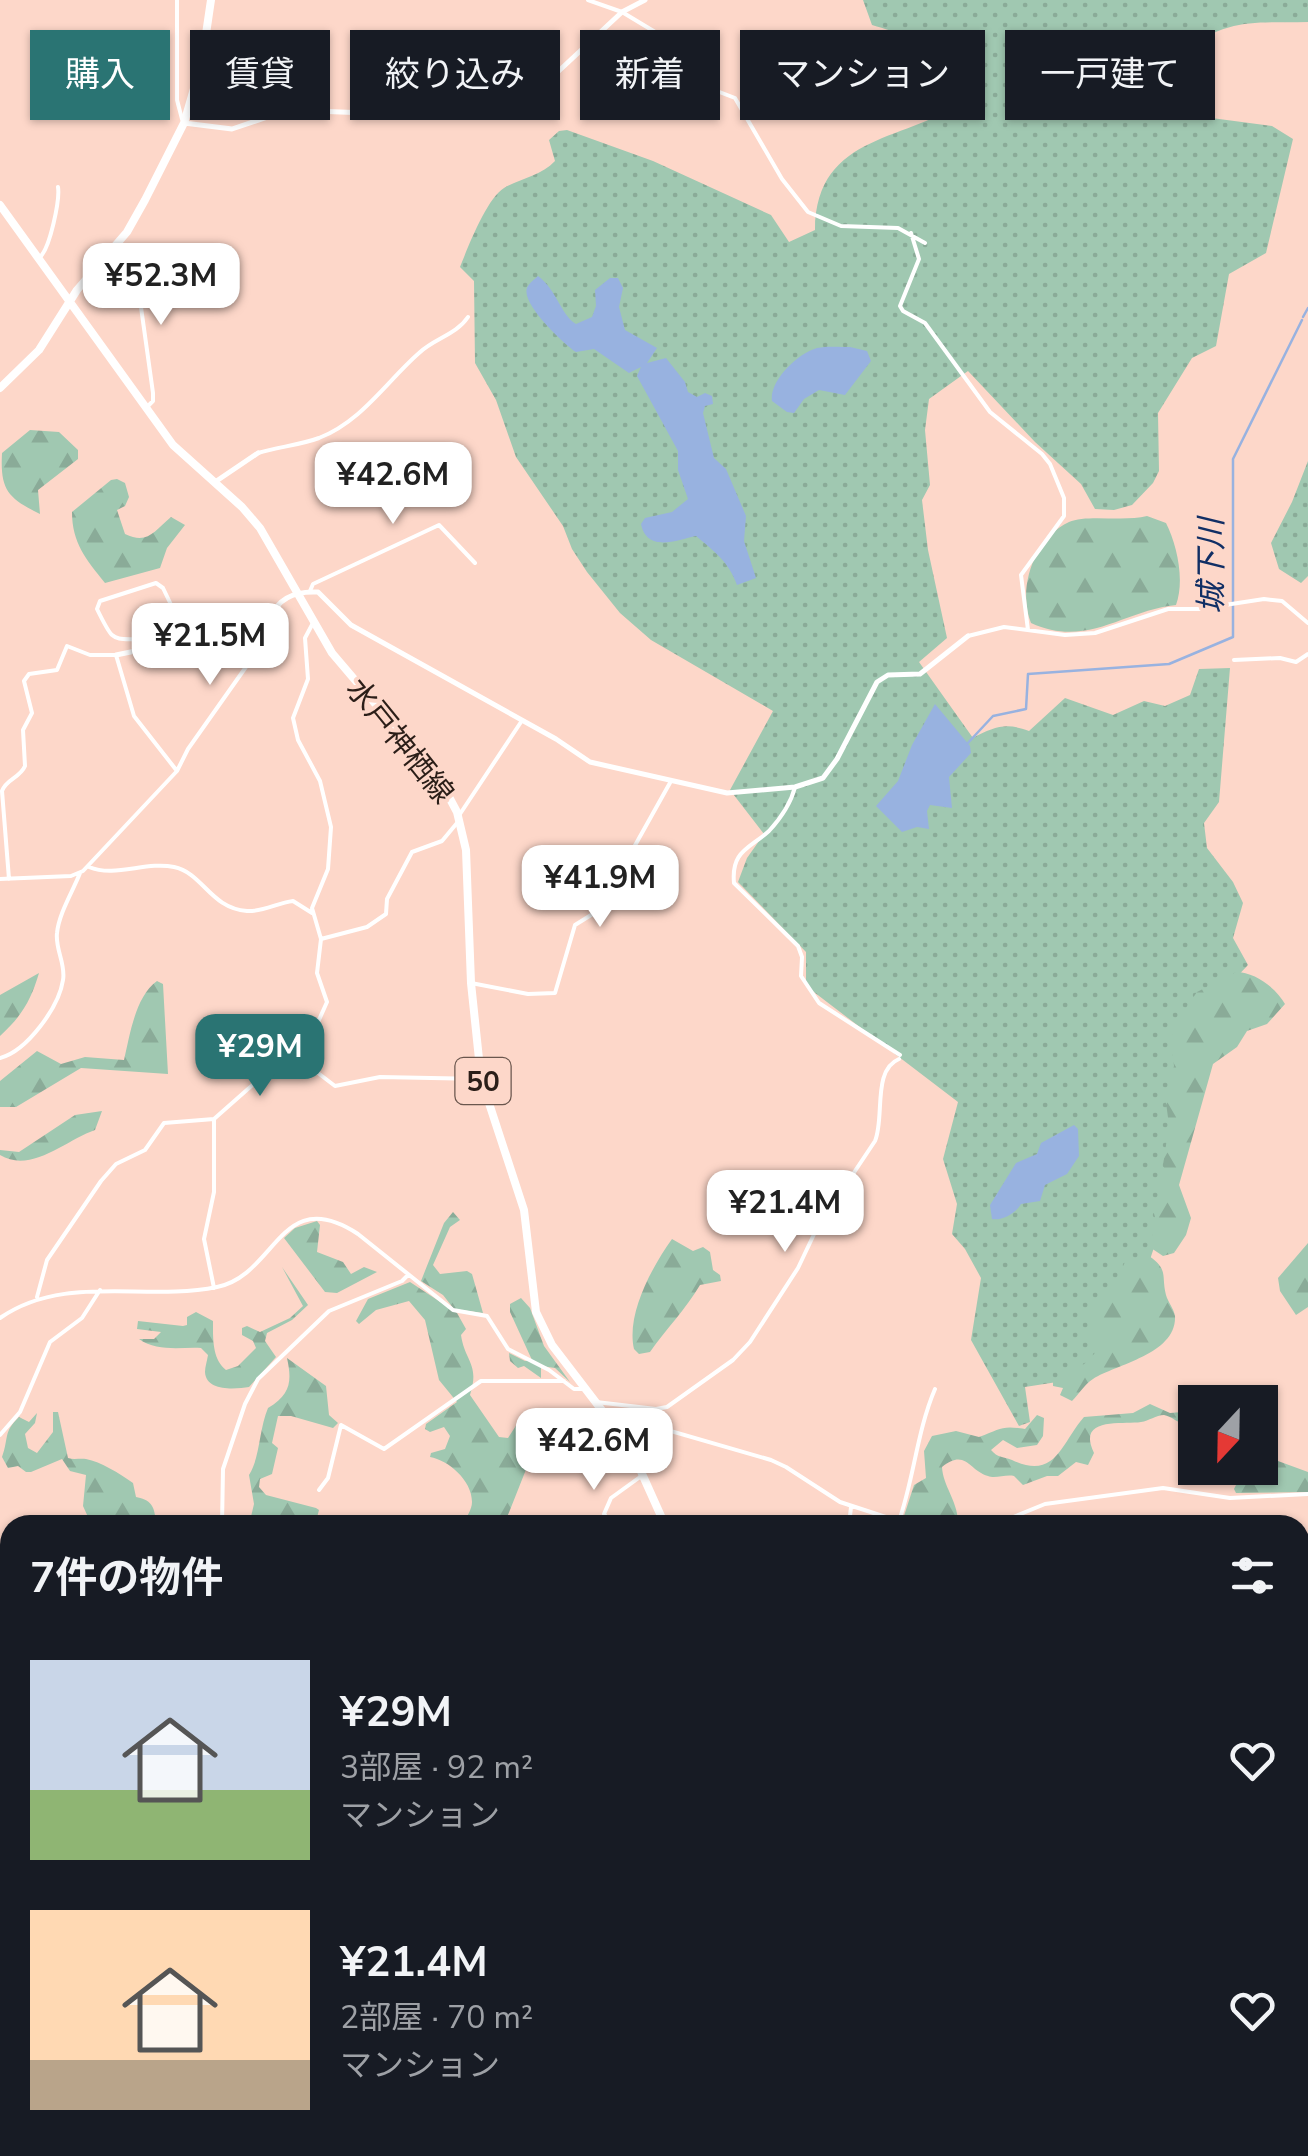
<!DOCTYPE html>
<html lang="ja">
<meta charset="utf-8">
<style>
:root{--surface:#171b24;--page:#242831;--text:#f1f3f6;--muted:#9ea1a6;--accent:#2a7473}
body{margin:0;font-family:"Nunito Sans","Noto Sans JP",sans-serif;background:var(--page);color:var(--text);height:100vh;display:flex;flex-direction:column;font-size:38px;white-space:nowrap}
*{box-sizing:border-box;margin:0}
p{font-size:32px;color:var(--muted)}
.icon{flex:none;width:55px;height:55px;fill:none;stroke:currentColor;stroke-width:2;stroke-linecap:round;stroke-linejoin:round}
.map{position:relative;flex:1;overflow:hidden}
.details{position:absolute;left:0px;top:1515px;width:1310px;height:642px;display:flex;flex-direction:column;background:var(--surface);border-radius:30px 30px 0 0;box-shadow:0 2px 8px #0004}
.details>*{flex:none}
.top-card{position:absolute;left:30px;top:30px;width:1250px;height:90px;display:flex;gap:20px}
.needle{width:65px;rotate:202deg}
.tools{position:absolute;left:1178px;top:1385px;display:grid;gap:20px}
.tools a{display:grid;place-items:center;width:100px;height:100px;border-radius:0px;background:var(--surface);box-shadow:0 2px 8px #0004;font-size:50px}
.price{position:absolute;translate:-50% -85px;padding:0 22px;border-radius:20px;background:#fff;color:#222;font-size:32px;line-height:65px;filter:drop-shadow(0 2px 5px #0008)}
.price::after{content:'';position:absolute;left:50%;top:60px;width:30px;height:22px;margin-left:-15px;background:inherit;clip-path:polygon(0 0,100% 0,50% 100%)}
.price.active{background:var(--accent);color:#fff}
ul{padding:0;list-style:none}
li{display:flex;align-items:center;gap:30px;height:250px;padding:0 30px}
li span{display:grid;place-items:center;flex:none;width:280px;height:200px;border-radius:0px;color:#555}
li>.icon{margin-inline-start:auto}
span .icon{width:120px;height:120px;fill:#fffc;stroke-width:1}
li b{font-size:42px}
h2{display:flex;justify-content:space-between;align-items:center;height:120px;padding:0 30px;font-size:42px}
.pill{padding:0 35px;border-radius:0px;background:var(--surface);box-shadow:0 2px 8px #0004;font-size:35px;line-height:90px}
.pill.active{background:var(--accent);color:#fff}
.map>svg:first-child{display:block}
.grass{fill:url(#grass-dots)}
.forest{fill:url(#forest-firs)}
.water{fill:#98b2e0}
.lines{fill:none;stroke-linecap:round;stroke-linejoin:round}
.stream{stroke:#98b2e0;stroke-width:2.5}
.minor{stroke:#fff;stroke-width:4}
.tertiary{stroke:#fff;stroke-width:5}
.secondary{stroke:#fff;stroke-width:5}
.primary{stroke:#fff;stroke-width:8}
.labels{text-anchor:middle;stroke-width:8;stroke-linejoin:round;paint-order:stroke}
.shield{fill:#fdd7c9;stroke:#6a564d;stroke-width:2.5}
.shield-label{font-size:28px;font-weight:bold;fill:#2b1e18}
.street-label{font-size:30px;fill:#2b1e18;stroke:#fdd7c9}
.water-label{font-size:32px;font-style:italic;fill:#112f65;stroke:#fdd7c9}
</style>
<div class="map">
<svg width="1308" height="2156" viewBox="0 0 1308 2156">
<defs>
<pattern id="grass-dots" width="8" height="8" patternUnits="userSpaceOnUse" patternTransform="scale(2.5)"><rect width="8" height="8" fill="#a0c8b1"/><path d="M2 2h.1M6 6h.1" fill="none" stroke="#8aab98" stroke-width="1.8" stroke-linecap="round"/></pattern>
<pattern id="forest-firs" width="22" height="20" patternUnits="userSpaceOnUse" patternTransform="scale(2.5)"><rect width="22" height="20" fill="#a0c8b1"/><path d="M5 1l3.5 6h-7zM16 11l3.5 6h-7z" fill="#8aab98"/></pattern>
</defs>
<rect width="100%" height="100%" fill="#fdd7c9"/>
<!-- grass -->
<path class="grass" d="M863,0H1308V22C1251,23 1231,18 1182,51L1169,101L1189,115L1272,126L1293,139L1266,253L1229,274L1216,346L1192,358L1158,413L1159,471L1153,483L1132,505L1114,510L1095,509L1081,484L1035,442L968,371L929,399L925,430L930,485L922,500L928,550L947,638L919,662L973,738C994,727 1006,722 1029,731L1065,698L1113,715L1144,701L1165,706L1190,695L1199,669L1230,668L1219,802L1204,823L1207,848L1233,882L1243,903L1233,938L1248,965L1211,1004L1160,1229L1144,1278L1107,1357L1070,1380L1025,1387L1030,1422L1019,1426L971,1340L981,1278L965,1249L952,1234L957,1204L943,1159L958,1102L806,986V952L738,882L747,858L764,834L730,790L773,711L651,640L620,613L587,572L572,549L563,526L516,457L496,400L475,363L474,281L460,267C468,247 487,198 504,188C521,178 541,176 555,161L549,140L559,131L567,130L653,161L771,215L789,242L815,230C816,130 911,143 967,98C938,51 925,40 872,25Z
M1308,461V576L1301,583L1279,569L1271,543L1292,502Z"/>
<!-- forest -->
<path class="forest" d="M30,430L59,432L78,450V459L38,490L40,514C8,498 0,490 2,453Z
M117,479L125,483L129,497L125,506L117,510L125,534C148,545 154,531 171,517L185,525L167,548L160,568L105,583C86,559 72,543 72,512L111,480Z
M1147,516L1166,523C1177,545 1185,580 1176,605C1124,610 1087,649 1031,623C1017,589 1034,538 1069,522C1086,514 1124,522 1147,516Z
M1236,972C1255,972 1276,988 1285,1004L1267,1024L1247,1031L1237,1047L1213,1064L1179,1185L1191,1218L1186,1235L1174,1253L1163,1256L1151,1248L1155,1217L1153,1210L1166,1173L1163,1165L1169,1125L1165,1095L1174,1066L1171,1038L1177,1021L1197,992Z
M39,973C31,1000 22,1016 0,1036V995Z
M157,981L163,984L168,1074L81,1068L16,1107H0V1081L37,1051L61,1064L85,1057L124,1060C130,1035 135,997 157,981Z
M102,1111L95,1130C66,1140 31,1174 0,1155V1150L19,1152L75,1115Z
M453,1212L460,1220L450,1227L433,1265L440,1274L467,1271L472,1274L483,1313L454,1309L443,1295L421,1281L444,1223Z
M317,1221L320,1225L317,1252L343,1262L351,1274L364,1267L377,1272L337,1293L325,1292L284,1238L295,1228Z
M672,1239L693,1251L703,1247L710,1252L713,1270L720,1275L721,1281L700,1285C686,1309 666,1329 650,1352L639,1354L634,1349C626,1314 652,1267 672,1239Z
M1308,1243V1307L1296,1315L1280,1291L1278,1278Z
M1149,1256C1169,1270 1161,1275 1166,1295C1168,1302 1174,1309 1175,1316C1177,1354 1117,1364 1093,1379C1084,1385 1080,1393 1072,1401L1060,1395L1063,1388L1053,1386V1380C1072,1369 1089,1368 1099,1345C1074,1315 1095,1305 1113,1283C1118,1278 1122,1268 1125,1262Z
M282,1267L308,1305L292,1320L267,1333L265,1341L276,1357L249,1387C236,1389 206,1392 205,1372C205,1367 207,1361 208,1355L201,1348C180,1347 157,1352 139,1339H154L161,1332L137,1329L138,1321L183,1326L187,1325V1317L196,1312L213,1321C213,1338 212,1359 226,1370L238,1366L256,1348L253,1341L242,1335V1328L247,1326L260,1332L290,1318L303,1306Z
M410,1282L457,1313L466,1329L461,1335C465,1362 480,1364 470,1395L499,1437L508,1438L519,1421L533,1416C546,1421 551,1431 551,1445L527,1467L504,1525H463C466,1517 472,1510 472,1502C472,1480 448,1460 430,1457L431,1453L445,1449L450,1436L444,1427L430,1432L425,1429L426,1424L457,1402L439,1380L425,1320L409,1301L376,1310L359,1324L356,1321L368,1299Z
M521,1298L530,1308L544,1346L570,1382L555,1368L541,1366V1378L524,1366L518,1368L510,1361L509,1353L525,1361L532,1360L510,1312V1304Z
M287,1358L326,1386L329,1415L338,1423L333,1428L291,1416H278L272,1443L278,1448L272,1474L260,1479L259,1487L266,1495L316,1508L319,1510L315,1525H249L254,1504L249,1475C260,1458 259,1429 268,1408C291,1394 292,1381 287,1358Z
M1150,1404L1170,1413L1182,1412L1190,1421L1186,1425C1178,1423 1171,1416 1164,1415C1156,1415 1149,1421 1141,1422C1123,1425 1076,1416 1094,1453L1088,1465L1076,1462L1058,1476H1047L1023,1485L1014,1476C1006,1474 995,1479 988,1476C969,1471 966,1448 942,1467C943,1486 957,1500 958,1521L954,1525H921L904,1516L914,1485L926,1478L924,1451L932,1436L956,1431L979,1437C1001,1429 1001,1425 1025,1429L1037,1415L1044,1418L1043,1436L1037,1445L1017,1448L1003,1440L991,1450C998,1458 1002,1456 1012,1460C1056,1481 1061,1443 1084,1417L1133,1413Z
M53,1412H58L68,1458C74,1460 80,1458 86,1459C101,1462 119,1473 133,1483L136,1497C154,1500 155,1510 156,1525H126L88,1517L83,1506L86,1475L70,1471L62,1459L31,1472H26L18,1466L8,1468L2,1457C9,1438 3,1432 19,1417L29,1422L37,1413L35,1423L25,1434L28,1448L37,1453L53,1432Z
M1266,1453L1278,1461L1308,1472V1492L1236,1493L1234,1489L1244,1469L1260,1468V1458Z
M10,1641V1765L0,1766V1664Z
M10,1862V2079L0,2082V1864Z"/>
<!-- water -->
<path class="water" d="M538,276C557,290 560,314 576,324L592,317L596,306L595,290L610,278H618L623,288L619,307L625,330L657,348L647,363L666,358L685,382L688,392L697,397L705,393L712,396L713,404L705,406L703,413L714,458L726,469L746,516L744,541L756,578L737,585C729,562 714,551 696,536C677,540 647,553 641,524L645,518L672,512L688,499L678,470V451L637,376L641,367L629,373L594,349L576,352C564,344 521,304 527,288C529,283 535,279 538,276Z
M850,347L867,351L871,361L845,395L819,390L804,399L794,413L787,412L772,401C769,381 798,353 817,348C827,346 840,347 850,347Z
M935,704L970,746L971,753L949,777L952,808L930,805L927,811L929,829L917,827L902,832L876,806L898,781L912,745Z
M1074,1125L1078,1129L1079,1156L1067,1174L1045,1185L1040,1201L1021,1204C1016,1213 1002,1221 992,1219L990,1205L1016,1163L1037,1154L1041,1143Z"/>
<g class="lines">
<!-- stream -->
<path class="stream" d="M1303,317L1308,308
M966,745L993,716L1026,709L1028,674L1169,664L1233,637V459L1302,320"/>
<!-- minor -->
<path class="minor" d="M177,0V100L182,119
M588,0L622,12L690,53L709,88L735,98L782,179L808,212L841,226L898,228L925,243
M911,233L919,259L900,306L903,311L925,323L990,412L1042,454L1050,464L1064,498V516L1021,575L1028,630
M40,257C50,248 60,200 58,187
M108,258L132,284L140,300L153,393V401L146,408
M258,453C278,447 300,445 319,438C362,421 386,382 419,353C435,338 456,335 468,317
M310,591L313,584L439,525L475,563
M968,636L1004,627L1065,635L1095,633L1168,609H1199L1264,599L1282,601L1308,623
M155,647L147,640C111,637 115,646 97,609L100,601L156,583L163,588L186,636
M1234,660L1280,658L1296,662L1308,654
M795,787C791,803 780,819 769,831C749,849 731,851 734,883L798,946L802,957L801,976L819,1003L900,1055
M460,814L521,722
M89,867C115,878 146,861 174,867C203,873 210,908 247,911C263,912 277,903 293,901L312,913
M0,879L71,876L83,871L177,771L188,749L253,657L271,617
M9,879L2,791C6,779 20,778 25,766L23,730L32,713L24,681L29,674L57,670L67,646L90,655H116L134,716L177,771
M321,939L367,927L386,914L387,899L412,852L442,841L457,823
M471,983L528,994L555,993L575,925L636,887L640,879L633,849L671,781
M0,1058C27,1051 59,1007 63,980C66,964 55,949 57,933C59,913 73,891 80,873
M301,1060L327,1002L317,973L321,939L312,908L328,869L331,827L320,781L298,740L293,718L308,679L305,638L314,621
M214,1120V1192L204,1239L214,1288
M37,1297L47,1260L101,1181L116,1164L145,1150L164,1123L214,1119L282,1059L301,1060L335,1086L380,1077L482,1079
M0,1318C65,1273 144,1302 217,1287C277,1275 280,1183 358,1234L453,1310L487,1316L508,1349L549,1370L574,1389H582
M596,1402L656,1409L667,1407L733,1360L750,1342L798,1268L817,1228L875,1141C885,1117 872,1070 899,1059
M605,1412L771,1460L786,1467L840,1502L910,1525
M0,1435L20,1412L50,1342L82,1318L100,1290
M319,1490L328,1478L341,1425L384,1449L481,1381H564
M899,1521C914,1478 917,1431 935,1389
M222,1525L223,1469L245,1404L258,1379L329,1311L402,1281L408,1275
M612,1525L604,1514L611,1498L640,1477
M849,1525L851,1507
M994,1525L1045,1504L1163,1488L1230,1498L1308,1494
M0,1630L10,1627
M0,1812L10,1818
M1300,2146L1308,2134
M213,2148L215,2156
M574,2148L580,2156
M327,2156L328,2148
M376,2156L386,2148"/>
<!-- tertiary -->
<path class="tertiary" d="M184,123L232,129L288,110L393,114L509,96L548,81L622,12L645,0
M215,482L258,453
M116,655L155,647L249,615L271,617C279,596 298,591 318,592L351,625L556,739L590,762L727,793L795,787L823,778L837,759L877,682L888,675L920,674L968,636
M0,1858L10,1857"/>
<!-- secondary -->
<path class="secondary" d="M1300,1915L1308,1919
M714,2156L718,2148"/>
<!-- primary -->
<path class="primary" d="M0,205L173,445L242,507L260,528L332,653L440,780L457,812L466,850L471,983L479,1059L486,1094L524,1210L536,1312L552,1345L630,1447L665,1525
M0,388L39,350L77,290L127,232L145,200L184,123L202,61L211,0
M808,2156L809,2148"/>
</g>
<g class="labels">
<!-- shield labels -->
<rect class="shield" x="455.5" y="1058" width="55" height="46" rx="8"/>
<g class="shield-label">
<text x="483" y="1091">50</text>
</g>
<!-- street labels -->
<g class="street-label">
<text transform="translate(400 741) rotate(51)" y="10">水戸神栖線</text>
</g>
<!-- water labels -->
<g class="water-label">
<text transform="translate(1211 566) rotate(-90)" y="11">城下川</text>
</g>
</g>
</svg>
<div class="tools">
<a><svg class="needle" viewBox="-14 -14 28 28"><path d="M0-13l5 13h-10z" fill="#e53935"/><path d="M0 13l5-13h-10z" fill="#9ea1a6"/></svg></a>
</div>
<b class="price" style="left:161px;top:328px">¥52.3M</b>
<b class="price" style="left:393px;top:527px">¥42.6M</b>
<b class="price" style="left:210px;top:688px">¥21.5M</b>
<b class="price" style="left:600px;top:930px">¥41.9M</b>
<b class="price active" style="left:260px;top:1099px">¥29M</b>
<b class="price" style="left:785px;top:1255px">¥21.4M</b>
<b class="price" style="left:594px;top:1493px">¥42.6M</b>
<div class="top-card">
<a class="pill active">購入</a>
<a class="pill">賃貸</a>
<a class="pill">絞り込み</a>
<a class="pill">新着</a>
<a class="pill">マンション</a>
<a class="pill">一戸建て</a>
</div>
<section class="details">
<h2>7件の物件<svg class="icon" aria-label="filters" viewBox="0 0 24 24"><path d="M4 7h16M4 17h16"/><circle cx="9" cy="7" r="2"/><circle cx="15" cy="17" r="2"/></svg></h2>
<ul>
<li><span style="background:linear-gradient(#c9d6e8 65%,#8fb573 0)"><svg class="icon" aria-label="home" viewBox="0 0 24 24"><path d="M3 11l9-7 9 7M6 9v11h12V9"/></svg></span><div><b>¥29M</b><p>3部屋 · 92 m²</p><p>マンション</p></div><svg class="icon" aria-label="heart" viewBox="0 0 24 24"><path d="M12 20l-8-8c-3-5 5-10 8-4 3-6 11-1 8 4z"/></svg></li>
<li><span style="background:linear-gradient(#ffd9b3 75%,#b9a48a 0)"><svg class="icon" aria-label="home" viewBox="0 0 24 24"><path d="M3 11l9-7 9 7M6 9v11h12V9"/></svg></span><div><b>¥21.4M</b><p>2部屋 · 70 m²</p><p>マンション</p></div><svg class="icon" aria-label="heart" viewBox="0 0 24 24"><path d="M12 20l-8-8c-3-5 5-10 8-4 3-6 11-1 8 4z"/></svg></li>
</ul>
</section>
</div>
